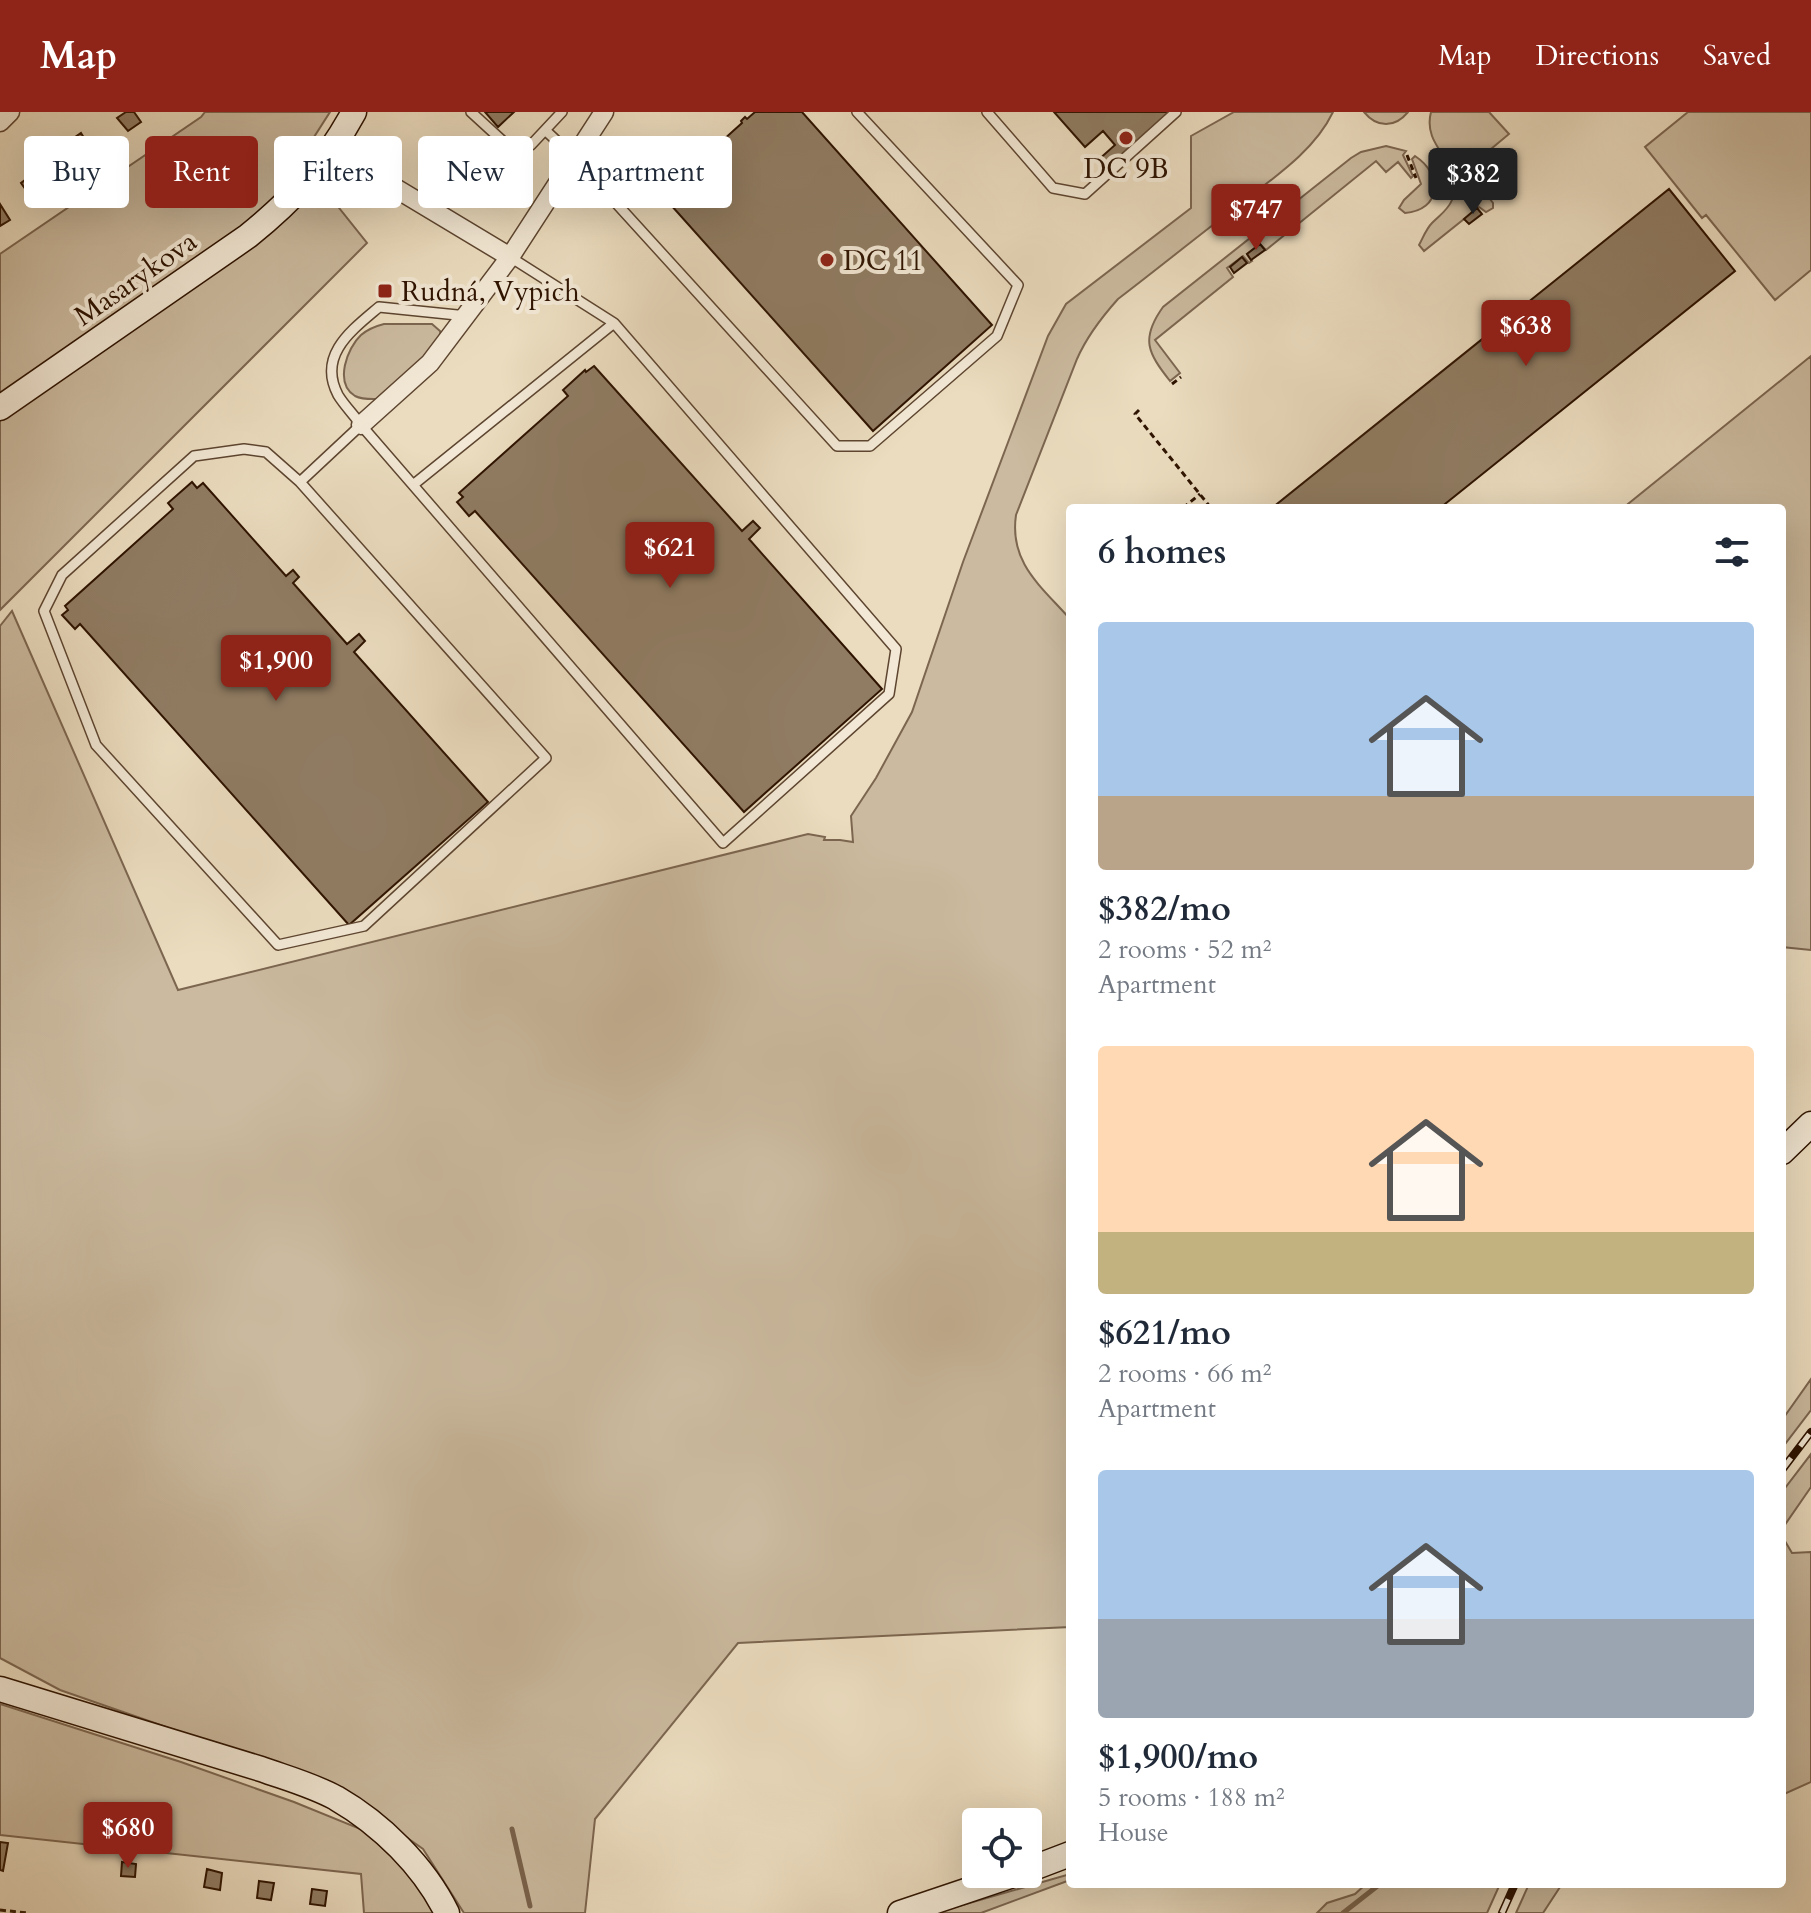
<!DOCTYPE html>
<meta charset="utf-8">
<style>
:root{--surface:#fff;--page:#f2f2f3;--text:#1f2937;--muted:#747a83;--accent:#8f2418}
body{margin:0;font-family:Cardo,serif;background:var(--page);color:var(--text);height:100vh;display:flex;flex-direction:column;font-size:30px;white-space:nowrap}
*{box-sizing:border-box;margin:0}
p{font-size:26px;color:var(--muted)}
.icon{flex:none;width:44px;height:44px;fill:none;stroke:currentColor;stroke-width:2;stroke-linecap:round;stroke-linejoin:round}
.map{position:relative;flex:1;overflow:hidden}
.details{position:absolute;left:1066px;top:392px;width:720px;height:1384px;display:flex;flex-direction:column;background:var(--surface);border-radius:8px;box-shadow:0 8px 32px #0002}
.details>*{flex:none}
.guide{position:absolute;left:24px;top:24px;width:760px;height:72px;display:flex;gap:16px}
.buttons{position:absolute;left:962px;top:1696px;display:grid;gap:16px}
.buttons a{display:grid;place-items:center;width:80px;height:80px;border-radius:8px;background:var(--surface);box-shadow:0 8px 32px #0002;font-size:40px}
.price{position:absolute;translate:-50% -68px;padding:0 18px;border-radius:8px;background:var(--accent);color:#fff;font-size:26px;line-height:52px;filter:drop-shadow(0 2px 4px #0008)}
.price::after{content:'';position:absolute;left:50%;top:48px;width:24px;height:18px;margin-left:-12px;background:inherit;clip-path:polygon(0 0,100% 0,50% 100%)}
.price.current{background:#222;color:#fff}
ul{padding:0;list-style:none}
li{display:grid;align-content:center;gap:16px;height:424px;padding:0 32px}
li span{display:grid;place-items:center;height:248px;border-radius:8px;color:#555}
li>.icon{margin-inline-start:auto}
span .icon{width:144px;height:144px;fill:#fffc;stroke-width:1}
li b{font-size:34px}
h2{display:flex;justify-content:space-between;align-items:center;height:96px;padding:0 32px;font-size:34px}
.tag{padding:0 28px;border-radius:8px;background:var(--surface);box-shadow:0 8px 32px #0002;font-size:28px;line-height:72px}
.tag.current{background:var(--accent);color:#fff}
header{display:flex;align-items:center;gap:48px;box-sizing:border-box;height:112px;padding:0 40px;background:var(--accent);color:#fff}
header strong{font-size:38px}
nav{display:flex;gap:44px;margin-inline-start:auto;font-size:28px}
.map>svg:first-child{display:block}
.green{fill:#cbba9f;stroke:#7c6650;stroke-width:2}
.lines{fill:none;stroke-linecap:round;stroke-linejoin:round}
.stream{stroke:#79634c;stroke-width:5}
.building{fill:#907c63;stroke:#2e1300;stroke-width:2}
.lane-casing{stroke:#5d4530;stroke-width:12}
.street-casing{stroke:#5d4530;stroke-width:21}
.secondary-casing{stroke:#2e1300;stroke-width:27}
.path{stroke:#2e1300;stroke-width:3;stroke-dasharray:6 4;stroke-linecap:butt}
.lane{stroke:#f2e8d5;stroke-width:9}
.street{stroke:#f2e8d5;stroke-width:18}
.secondary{stroke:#f2e8d5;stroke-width:24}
.rail-casing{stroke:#2e1300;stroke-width:8}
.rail{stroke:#f2e8d5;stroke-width:5;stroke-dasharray:15;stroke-linecap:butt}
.poi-dot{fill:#8f2418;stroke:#f2e8d5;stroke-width:3}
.labels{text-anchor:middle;stroke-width:8;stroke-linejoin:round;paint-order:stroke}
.poi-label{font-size:28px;fill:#2e1300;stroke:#f2e8d5;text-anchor:start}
.street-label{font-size:28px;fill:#2e1300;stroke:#f2e8d5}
</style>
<header>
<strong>Map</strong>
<nav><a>Map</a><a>Directions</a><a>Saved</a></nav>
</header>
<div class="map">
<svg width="1811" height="1801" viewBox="0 0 1811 1801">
<rect width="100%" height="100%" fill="#ebdcbf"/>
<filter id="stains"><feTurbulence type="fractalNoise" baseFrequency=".0025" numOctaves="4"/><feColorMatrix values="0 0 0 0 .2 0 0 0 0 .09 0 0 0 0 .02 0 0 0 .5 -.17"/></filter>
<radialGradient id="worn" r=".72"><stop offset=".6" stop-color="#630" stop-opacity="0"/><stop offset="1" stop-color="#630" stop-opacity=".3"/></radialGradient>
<!-- green -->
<path class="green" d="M205,0H330L300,47L367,131L0,498V142L201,5Z
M1234,0H1333C1313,42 1267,70 1231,99C1193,128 1156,158 1118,187C1101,206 1087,224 1077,247L1016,403C1009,451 1041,474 1070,507V1515L738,1531L595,1707L585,1801H464L423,1737L330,1672L60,1578L0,1546V514L12,499L178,878L808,722L825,725L824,728H840L853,730L851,704L876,666L912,600L963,450L1048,224L1066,192L1191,96V24Z
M1364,0H1408C1395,16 1377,16 1364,0Z
M1431,0H1489L1509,22L1467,57L1493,91V96L1486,100L1479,95L1424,139L1419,133C1423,126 1426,117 1432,111C1440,103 1448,98 1452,88C1467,50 1421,38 1431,0Z
M1688,0H1811V158L1775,188L1706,103L1702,106L1645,35Z
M1386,34L1406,39L1403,43L1413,64L1411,66L1398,50L1386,60L1376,49L1266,138L1260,132L1247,142L1252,149L1249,151L1243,144L1227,156L1233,165L1155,228L1180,261L1170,269C1148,241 1140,227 1163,195L1351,46L1361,40Z
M1415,44C1444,63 1441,98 1405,101L1399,96L1404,88L1421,72L1412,47Z
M384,212H432L440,219L442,230L380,287C372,287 363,288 355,284C334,271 347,236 361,223C368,217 376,214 384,212Z
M1811,244V838L1782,835V396H1623Z
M1811,1267V1298L1782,1336V1308Z
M1811,1342V1375L1782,1417V1380Z
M1782,1424L1792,1441L1811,1440V1670L1782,1683Z
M0,1592L181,1650L294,1690L363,1718L425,1775L438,1801H364L361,1762L0,1723Z
M1070,1762V1768L981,1801H935Z
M1366,1772H1500L1487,1801H1317L1327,1791L1355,1782Z
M1529,1772H1562L1543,1801H1516Z"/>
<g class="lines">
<!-- stream -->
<path class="stream" d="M512,1717L530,1794
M1343,1801L1380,1772"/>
</g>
<!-- building -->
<path class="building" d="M126,0H134L141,10L128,19L117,6Z
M485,0H514L498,15Z
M755,0H802L992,213L873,319L662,83L742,11L741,9L745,5L747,7Z
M1054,0H1171L1106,58L1097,49L1115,33L1103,19L1085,35Z
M81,21L89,34L86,36L90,43L81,48L77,42L73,45L65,32Z
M36,60L46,73L37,80L34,77L28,81L21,71Z
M1669,77L1735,159L1440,396H1272Z
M0,92L10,108L0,114Z
M1477,96L1482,102L1469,112L1464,107Z
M1260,132L1265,138L1251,148L1247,142Z
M1242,145L1247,151L1234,161L1230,155Z
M594,254L742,419L753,409L760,416L749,427L882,577L744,700L475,399L469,404L457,390L463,385L459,381L568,284L563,278L585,258L586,260Z
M192,370L197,376L203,371L286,464L293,458L299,465L293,471L347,532L359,522L365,529L354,540L488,690L349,813L80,512L75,517L62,503L68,498L65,494L173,397L168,391Z
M0,1730L8,1731L3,1759L0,1758Z
M122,1750L136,1752L135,1765L121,1764Z
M207,1757L222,1761L220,1778L204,1775Z
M259,1769L274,1771L271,1788L257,1786Z
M312,1777L327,1779L325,1794L310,1792Z"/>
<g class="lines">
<defs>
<path id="lane" d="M471,0L507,33L519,35L531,33L562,0
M987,0L1053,76L1085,82L1176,0
M545,18L575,46L837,334H870L997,224L1018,173L857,0
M467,204L379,195C352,218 317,243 338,283C344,293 354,303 361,313L723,731L889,582L896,537L614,211L510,145
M244,337L266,340L300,370L546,646L364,814L278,833L96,633L44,499L62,463L194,344Z
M300,370L361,313
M413,373L614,211"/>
<path id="street" d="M0,10L10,0
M332,38L510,145
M361,313L430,251L510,145L604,0"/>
<path id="secondary" d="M0,296L248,124C295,86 325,53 354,0
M1782,1040L1811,1012
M0,1577L261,1657C286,1666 312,1673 336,1686C381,1712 424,1754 447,1801
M1028,1758L1070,1742
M900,1801L1016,1762"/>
</defs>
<!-- lane casing -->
<use href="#lane" class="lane-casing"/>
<!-- street casing -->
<use href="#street" class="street-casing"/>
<!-- secondary casing -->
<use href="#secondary" class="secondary-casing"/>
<!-- path -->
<path class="path" d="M1407,43L1416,66
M1172,272L1181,265
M1139,298L1135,302L1211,396
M1183,396L1200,382
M0,1798L28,1801"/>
<!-- lane -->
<use href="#lane" class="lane"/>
<!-- street -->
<use href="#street" class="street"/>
<!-- secondary -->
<use href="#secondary" class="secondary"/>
<defs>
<path id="rail" d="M1782,1358L1811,1320
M1502,1801L1515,1772"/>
</defs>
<!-- rail casing -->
<use href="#rail" class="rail-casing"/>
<!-- rail -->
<use href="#rail" class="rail"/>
</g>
<!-- markers -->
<g class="poi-dot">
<circle cx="1126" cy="26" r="8"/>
<circle cx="827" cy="148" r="8"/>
<rect x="377" y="171" width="16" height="16" rx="4"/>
</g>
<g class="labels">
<!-- poi labels -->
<g class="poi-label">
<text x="1126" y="66" text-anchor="middle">DC 9B</text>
<text x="843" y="158">DC 11</text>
<text x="401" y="189">Rudná, Vypich</text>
</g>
<!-- street labels -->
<g class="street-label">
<text transform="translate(135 166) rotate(-35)" y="10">Masarykova</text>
</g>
</g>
<rect width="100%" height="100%" filter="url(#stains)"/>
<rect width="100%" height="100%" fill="url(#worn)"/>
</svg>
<div class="buttons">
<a><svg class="icon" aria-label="locate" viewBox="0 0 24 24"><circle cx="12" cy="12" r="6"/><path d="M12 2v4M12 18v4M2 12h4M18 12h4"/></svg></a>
</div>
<b class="price current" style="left:1473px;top:104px">$382</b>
<b class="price" style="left:1256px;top:140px">$747</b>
<b class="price" style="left:1526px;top:256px">$638</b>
<b class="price" style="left:670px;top:478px">$621</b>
<b class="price" style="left:276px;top:591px">$1,900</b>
<b class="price" style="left:128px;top:1758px">$680</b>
<div class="guide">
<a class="tag">Buy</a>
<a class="tag current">Rent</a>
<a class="tag">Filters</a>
<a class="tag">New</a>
<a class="tag">Apartment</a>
</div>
<section class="details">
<h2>6 homes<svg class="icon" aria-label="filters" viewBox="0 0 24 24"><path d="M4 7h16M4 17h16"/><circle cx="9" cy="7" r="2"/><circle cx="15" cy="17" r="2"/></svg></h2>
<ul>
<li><span style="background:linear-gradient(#a9c7e8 70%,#b9a48a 0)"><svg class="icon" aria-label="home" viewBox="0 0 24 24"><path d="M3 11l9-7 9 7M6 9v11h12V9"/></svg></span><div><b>$382/mo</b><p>2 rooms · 52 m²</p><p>Apartment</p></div></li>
<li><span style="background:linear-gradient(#ffd9b3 75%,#c2b280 0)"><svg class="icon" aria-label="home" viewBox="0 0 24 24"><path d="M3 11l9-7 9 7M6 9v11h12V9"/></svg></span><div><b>$621/mo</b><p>2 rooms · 66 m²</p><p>Apartment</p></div></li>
<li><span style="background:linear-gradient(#a9c7e8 60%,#9aa5b1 0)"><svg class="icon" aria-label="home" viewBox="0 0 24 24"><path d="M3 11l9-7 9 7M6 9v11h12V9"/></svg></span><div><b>$1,900/mo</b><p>5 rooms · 188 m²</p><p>House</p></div></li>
</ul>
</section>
</div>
